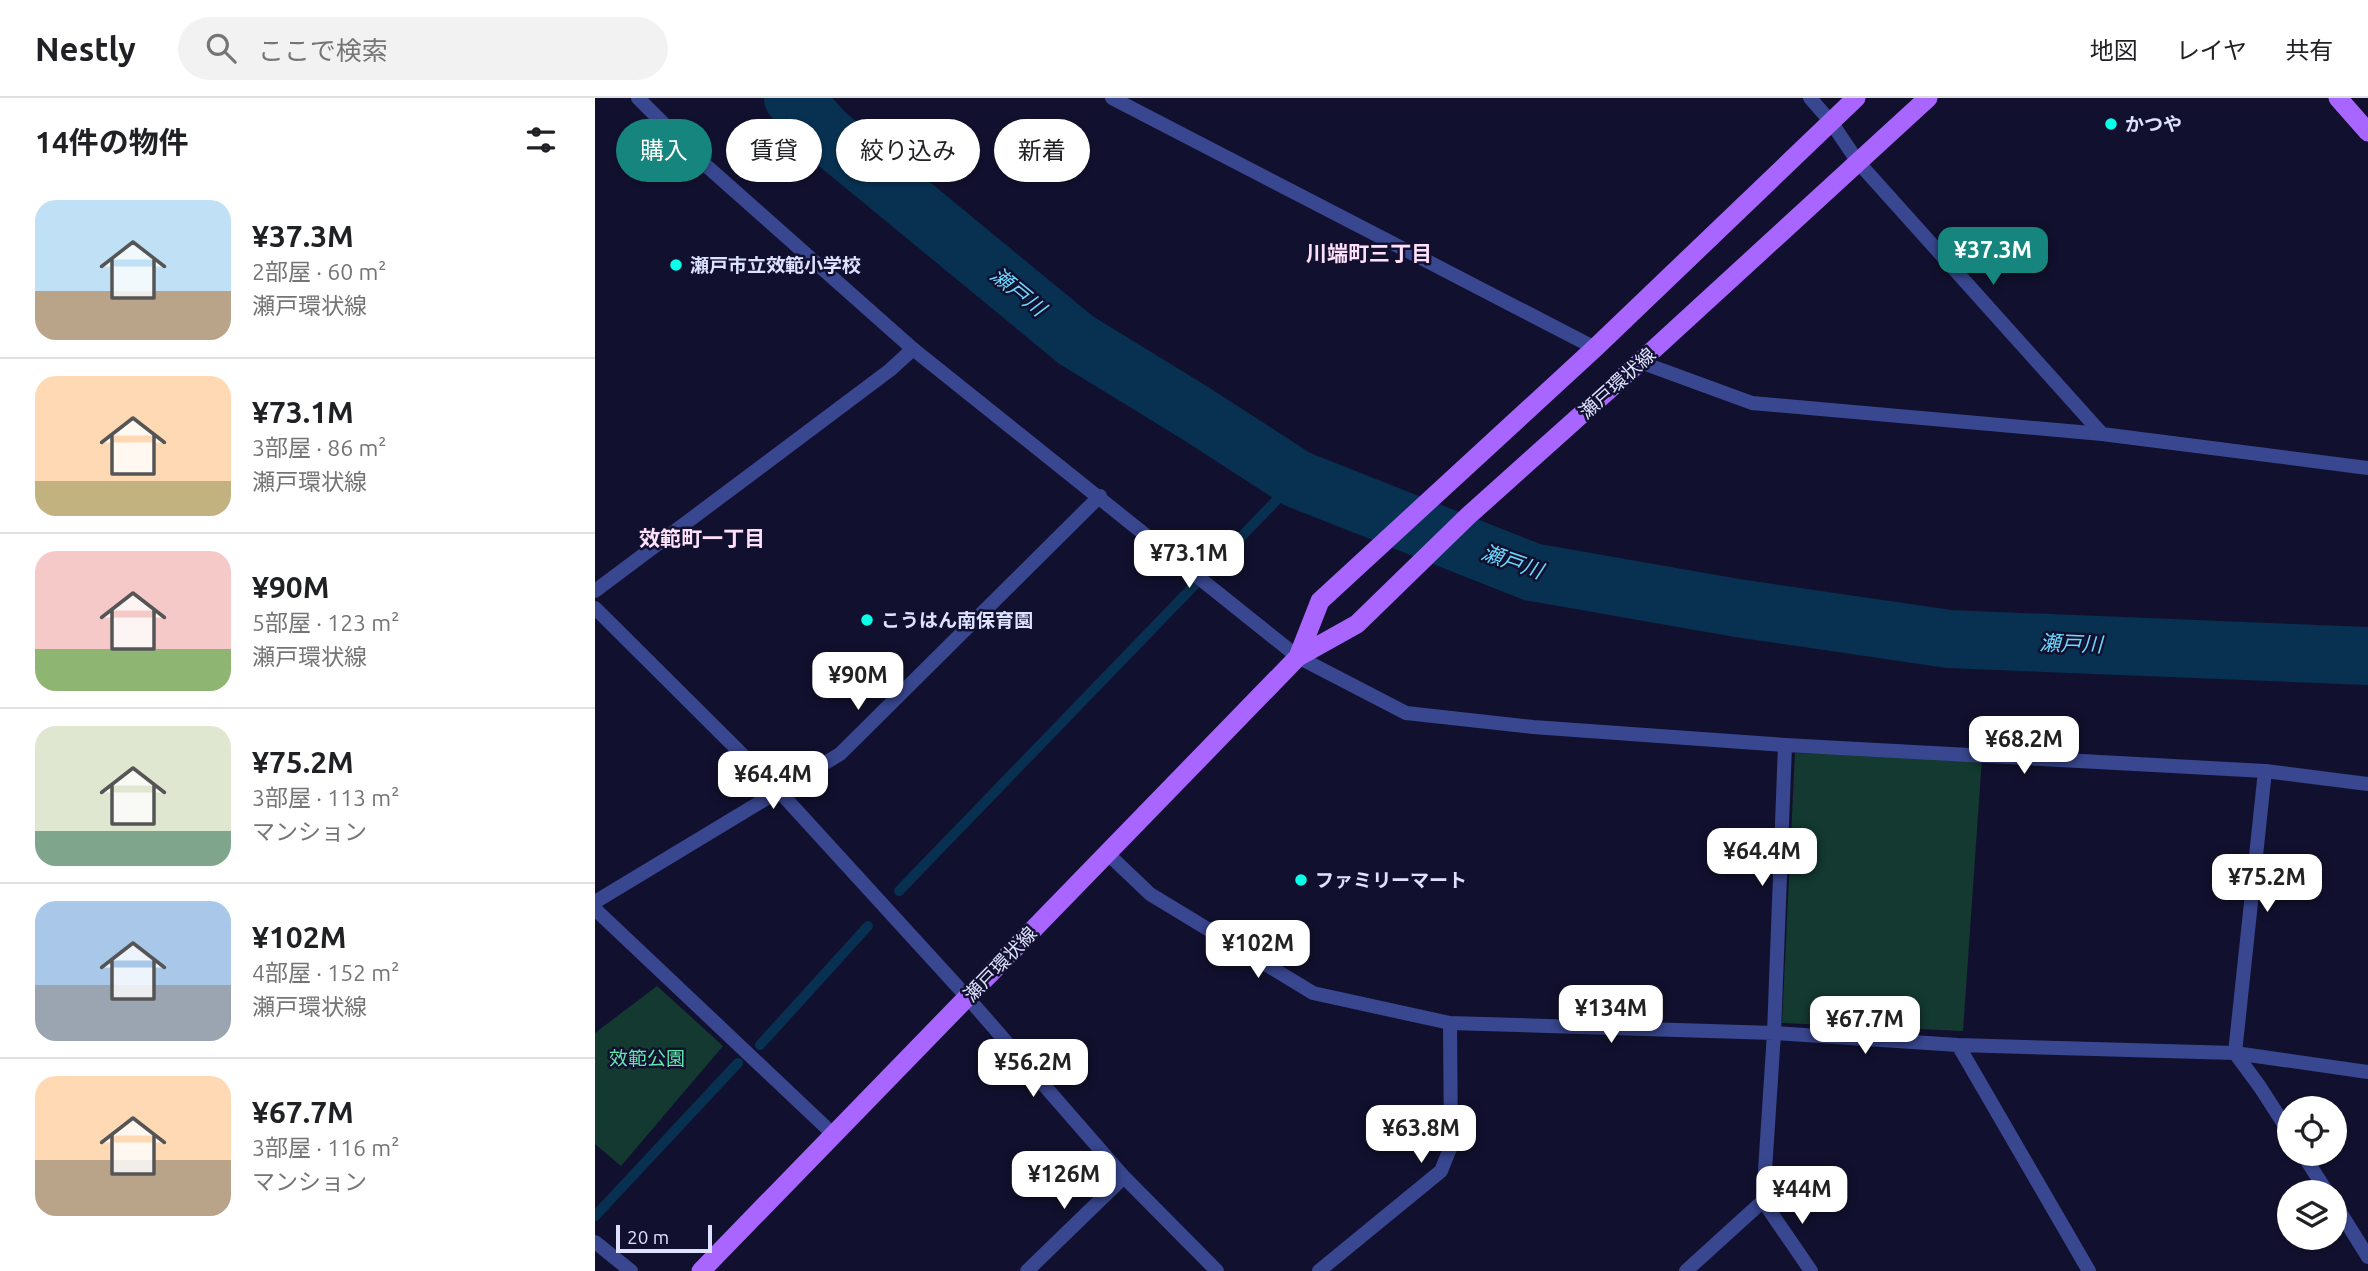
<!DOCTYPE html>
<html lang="ja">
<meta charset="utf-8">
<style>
:root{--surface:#fff;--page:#f2f2f2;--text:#202124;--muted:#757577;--line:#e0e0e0;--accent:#16857d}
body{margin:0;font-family:Ubuntu,"Noto Sans JP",sans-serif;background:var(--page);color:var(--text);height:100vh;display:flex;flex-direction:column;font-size:26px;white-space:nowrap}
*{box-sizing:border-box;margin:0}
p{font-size:23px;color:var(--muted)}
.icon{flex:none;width:38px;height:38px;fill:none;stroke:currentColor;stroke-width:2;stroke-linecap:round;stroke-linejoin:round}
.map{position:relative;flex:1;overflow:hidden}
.details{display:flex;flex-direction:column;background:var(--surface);width:595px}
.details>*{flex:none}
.banner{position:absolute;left:21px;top:21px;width:665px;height:63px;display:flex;gap:14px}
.fabs{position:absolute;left:1682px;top:998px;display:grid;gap:14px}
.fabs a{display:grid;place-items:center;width:70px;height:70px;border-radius:50%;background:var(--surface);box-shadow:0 2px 5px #0004;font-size:35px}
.scale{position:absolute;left:21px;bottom:18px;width:96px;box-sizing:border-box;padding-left:7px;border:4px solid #dee1ff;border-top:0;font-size:19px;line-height:24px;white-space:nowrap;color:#dee1ff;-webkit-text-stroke:5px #11112f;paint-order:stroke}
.price{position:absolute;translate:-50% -60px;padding:0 16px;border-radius:14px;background:#fff;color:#222;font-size:23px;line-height:46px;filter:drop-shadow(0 2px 4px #0008)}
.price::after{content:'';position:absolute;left:50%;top:42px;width:21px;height:16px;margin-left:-10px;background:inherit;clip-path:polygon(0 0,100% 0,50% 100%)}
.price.selected{background:var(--accent);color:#fff}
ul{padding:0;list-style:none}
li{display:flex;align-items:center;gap:21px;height:175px;padding:0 35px}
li+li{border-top:2px solid var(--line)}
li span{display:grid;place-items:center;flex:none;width:196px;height:140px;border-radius:21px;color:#555}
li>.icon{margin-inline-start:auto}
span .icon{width:84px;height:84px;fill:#fffc;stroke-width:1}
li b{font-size:30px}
h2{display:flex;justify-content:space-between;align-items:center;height:84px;padding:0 35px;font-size:30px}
.tag{padding:0 24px;border-radius:32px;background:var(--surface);box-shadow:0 2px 5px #0004;font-size:24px;line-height:63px}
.tag.selected{background:var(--accent);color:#fff}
header{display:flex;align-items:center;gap:42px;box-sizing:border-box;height:98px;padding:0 35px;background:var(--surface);border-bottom:2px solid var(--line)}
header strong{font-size:33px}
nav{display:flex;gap:38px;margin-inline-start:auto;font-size:24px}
.search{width:490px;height:63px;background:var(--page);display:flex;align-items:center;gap:18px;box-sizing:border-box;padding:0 24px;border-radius:38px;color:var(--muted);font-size:26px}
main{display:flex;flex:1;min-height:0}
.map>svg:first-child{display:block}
.green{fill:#133930}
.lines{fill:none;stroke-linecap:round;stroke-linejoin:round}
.stream{stroke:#083050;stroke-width:10}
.river{stroke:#083050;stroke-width:58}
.minor{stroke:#394790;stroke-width:14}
.tertiary{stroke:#394790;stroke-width:14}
.primary{stroke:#a865ff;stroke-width:19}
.poi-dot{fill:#0affe9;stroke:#11112f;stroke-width:2.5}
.labels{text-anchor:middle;stroke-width:5;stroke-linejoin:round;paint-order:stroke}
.poi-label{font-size:19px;font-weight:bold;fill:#dee1ff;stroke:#11112f;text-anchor:start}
.street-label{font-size:19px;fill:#dee1ff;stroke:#11112f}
.park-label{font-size:19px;fill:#62e7ac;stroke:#11112f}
.neighbourhood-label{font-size:21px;font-weight:bold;fill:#ffe0fa;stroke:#11112f}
.water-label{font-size:21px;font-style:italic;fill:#6cd7ff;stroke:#11112f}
</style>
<header>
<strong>Nestly</strong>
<div class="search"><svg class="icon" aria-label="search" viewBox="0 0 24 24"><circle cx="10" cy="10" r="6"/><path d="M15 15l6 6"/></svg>ここで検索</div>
<nav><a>地図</a><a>レイヤ</a><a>共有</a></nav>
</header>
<main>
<section class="details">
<h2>14件の物件<svg class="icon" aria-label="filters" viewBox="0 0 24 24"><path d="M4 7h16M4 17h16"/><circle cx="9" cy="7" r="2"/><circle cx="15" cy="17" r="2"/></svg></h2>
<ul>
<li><span style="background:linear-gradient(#bfe0f5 65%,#b9a48a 0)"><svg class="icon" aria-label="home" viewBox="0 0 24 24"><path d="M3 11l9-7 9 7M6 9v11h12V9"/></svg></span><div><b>¥37.3M</b><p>2部屋 · 60 m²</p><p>瀬戸環状線</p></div></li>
<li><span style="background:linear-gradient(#ffd9b3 75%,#c2b280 0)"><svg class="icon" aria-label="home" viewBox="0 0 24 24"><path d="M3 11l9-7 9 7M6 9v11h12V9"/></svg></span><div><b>¥73.1M</b><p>3部屋 · 86 m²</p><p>瀬戸環状線</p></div></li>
<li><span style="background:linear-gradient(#f6c9c9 70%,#8fb573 0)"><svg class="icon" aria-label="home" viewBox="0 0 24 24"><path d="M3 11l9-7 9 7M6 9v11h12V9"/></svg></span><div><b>¥90M</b><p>5部屋 · 123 m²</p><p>瀬戸環状線</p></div></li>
<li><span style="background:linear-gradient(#dfe7d0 75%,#7fa58c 0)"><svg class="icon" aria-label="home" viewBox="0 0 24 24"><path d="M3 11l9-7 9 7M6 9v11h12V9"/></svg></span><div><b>¥75.2M</b><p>3部屋 · 113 m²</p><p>マンション</p></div></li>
<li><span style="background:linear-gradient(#a9c7e8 60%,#9aa5b1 0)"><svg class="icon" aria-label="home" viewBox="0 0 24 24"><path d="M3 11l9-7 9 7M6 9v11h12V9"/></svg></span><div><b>¥102M</b><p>4部屋 · 152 m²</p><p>瀬戸環状線</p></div></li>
<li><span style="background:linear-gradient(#ffd9b3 60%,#b9a48a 0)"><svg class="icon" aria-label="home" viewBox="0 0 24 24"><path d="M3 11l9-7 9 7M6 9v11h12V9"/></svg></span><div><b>¥67.7M</b><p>3部屋 · 116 m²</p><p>マンション</p></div></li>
</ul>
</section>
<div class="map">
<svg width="1773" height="1173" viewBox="0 0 1773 1173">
<rect width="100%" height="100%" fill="#11112f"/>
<!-- green -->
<path class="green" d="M1200,655L1387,660L1368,933L1187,925Z
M62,888L128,948L26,1068L0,1046V935Z"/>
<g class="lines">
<!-- stream -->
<path class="stream" d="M304,793L702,381
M165,947L273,828
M0,1118L143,965"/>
<!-- river -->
<path class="river" d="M198,0L232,37L481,242L600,315L702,381L937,474L1142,510L1354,541L1773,558"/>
<!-- minor -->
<path class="minor" d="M517,0L1000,250
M1215,0L1236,24L1263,64L1507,336
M1045,264L1157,305L1507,336L1773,370
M0,493L295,272L318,251
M0,510L183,692L373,900L529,1079L622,1173
M1190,647L1179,935L1168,1103L1216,1173
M1670,673L1640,955L1665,989L1694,1034
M512,755L555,796L718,895L855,925L1179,935L1363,947L1640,955L1773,974
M0,804L245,656L505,398
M0,811L239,1037
M1363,947L1494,1173
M1707,1055L1732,1094
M1740,1106L1773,1159
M432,1173L529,1079
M724,1173L846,1073L856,1048L855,925
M1091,1173L1168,1103"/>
<!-- tertiary -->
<path class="tertiary" d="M43,0L106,63L318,251L703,559L811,615L938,629L1190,647L1670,673L1773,686
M0,1144L36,1173"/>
<!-- primary -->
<path class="primary" d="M1743,0L1773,34
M703,559L725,503L1000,250L1261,0
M106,1173L703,559L762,526L873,418L1045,264L1333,0"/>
</g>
<!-- markers -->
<g class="poi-dot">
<circle cx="1516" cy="26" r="7"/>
<circle cx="81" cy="167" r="7"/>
<circle cx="272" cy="522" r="7"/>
<circle cx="706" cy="782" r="7"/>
</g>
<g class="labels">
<!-- poi labels -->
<g class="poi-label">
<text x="1530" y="33">かつや</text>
<text x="95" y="174">瀬戸市立效範小学校</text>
<text x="286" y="529">こうはん南保育園</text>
<text x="720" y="789">ファミリーマート</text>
</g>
<!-- street labels -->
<g class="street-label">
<text transform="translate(1022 285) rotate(-42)" y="7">瀬戸環状線</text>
<text transform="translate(405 866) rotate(-46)" y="7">瀬戸環状線</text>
</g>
<!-- park labels -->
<g class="park-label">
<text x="52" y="967">效範公園</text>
</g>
<!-- neighbourhood labels -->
<g class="neighbourhood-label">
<text x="774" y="163">川端町三丁目</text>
<text x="107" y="448">效範町一丁目</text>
</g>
<!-- water labels -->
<g class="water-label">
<text transform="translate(423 194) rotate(39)" y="7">瀬戸川</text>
<text transform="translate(917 464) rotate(19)" y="7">瀬戸川</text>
<text transform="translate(1476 546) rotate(2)" y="7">瀬戸川</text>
</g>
</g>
</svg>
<div class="fabs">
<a><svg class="icon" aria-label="locate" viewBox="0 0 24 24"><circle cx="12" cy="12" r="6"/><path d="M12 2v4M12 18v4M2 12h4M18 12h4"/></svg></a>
<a><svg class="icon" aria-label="layers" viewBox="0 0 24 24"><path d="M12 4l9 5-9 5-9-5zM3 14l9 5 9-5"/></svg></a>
</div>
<div class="scale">20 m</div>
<b class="price selected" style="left:1398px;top:189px">¥37.3M</b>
<b class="price" style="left:594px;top:492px">¥73.1M</b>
<b class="price" style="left:263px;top:614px">¥90M</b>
<b class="price" style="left:1429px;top:678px">¥68.2M</b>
<b class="price" style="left:178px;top:713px">¥64.4M</b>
<b class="price" style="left:1167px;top:790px">¥64.4M</b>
<b class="price" style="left:1672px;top:816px">¥75.2M</b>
<b class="price" style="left:663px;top:882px">¥102M</b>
<b class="price" style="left:1016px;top:947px">¥134M</b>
<b class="price" style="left:1270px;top:958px">¥67.7M</b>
<b class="price" style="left:438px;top:1001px">¥56.2M</b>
<b class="price" style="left:826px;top:1067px">¥63.8M</b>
<b class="price" style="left:469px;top:1113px">¥126M</b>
<b class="price" style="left:1207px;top:1128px">¥44M</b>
<div class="banner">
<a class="tag selected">購入</a>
<a class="tag">賃貸</a>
<a class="tag">絞り込み</a>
<a class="tag">新着</a>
</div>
</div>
</main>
